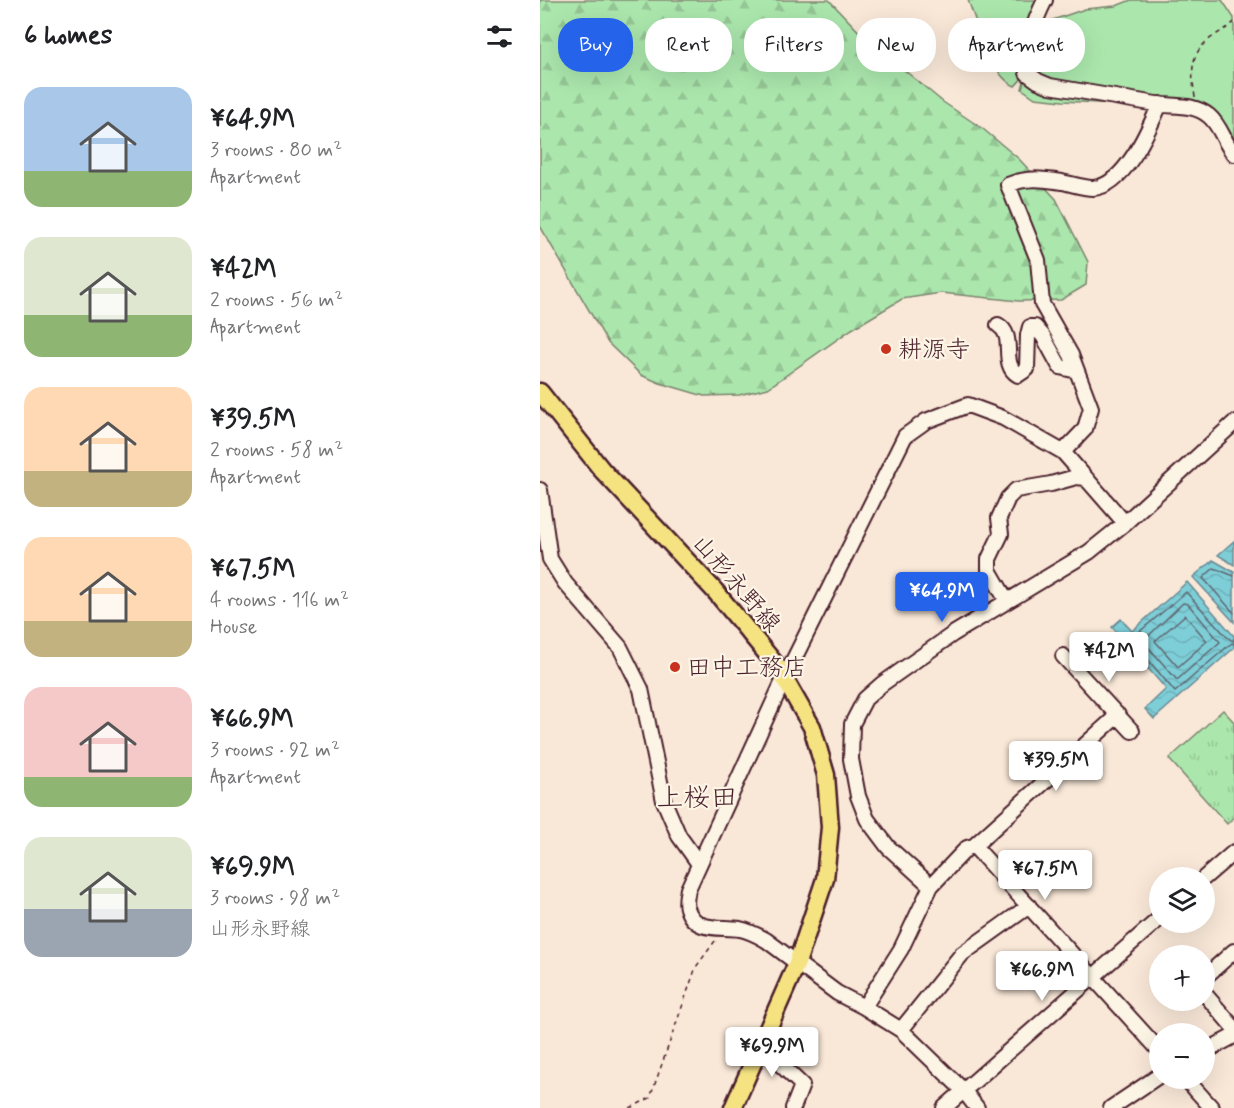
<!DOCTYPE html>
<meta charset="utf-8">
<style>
:root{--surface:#fff;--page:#f6f6f6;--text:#202124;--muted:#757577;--accent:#2563eb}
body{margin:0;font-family:Mynerve,"Klee One",sans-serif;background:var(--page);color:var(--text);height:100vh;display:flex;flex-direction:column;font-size:22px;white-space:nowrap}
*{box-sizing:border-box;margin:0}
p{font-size:20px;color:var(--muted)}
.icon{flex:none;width:33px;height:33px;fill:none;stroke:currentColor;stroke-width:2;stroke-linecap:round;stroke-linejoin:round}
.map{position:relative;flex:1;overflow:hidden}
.sheet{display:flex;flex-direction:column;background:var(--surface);width:540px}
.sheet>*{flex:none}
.guide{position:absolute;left:18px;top:18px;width:570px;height:54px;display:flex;gap:12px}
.tools{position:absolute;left:609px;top:867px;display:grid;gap:12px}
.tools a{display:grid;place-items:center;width:66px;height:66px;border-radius:50%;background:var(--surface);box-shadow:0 6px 24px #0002;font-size:30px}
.price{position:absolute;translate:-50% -51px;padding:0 14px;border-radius:6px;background:#fff;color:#222;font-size:20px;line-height:39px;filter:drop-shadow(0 2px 3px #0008)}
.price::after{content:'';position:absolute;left:50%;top:36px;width:18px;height:14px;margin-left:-9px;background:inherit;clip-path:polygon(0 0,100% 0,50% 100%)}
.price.on{background:var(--accent);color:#fff}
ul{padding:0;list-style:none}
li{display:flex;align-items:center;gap:18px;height:150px;padding:0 24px}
li span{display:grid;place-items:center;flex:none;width:168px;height:120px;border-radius:18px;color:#555}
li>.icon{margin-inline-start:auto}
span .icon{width:72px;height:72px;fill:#fffc;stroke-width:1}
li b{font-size:26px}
h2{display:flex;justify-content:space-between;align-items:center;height:72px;padding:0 24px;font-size:26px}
.chip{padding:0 21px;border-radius:24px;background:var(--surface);box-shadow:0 6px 24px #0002;font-size:21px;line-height:54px}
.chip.on{background:var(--accent);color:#fff}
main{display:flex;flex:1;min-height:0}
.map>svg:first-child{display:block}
.grass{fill:url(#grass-tufts);stroke:#7a836c;stroke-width:1.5}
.forest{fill:url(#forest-firs);stroke:#7a836c;stroke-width:1.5}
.green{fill:#abe7ad;stroke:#7a836c;stroke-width:1.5}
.water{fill:url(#water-waves);stroke:#698892;stroke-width:1.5}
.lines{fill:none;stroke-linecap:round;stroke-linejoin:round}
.shore{stroke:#5e6570;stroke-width:1.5}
.minor-casing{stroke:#4a1f2b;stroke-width:18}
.major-casing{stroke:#4a1f2b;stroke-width:21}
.path{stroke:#4a1f2b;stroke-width:1.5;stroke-dasharray:4.5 4.5;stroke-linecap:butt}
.minor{stroke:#fcf5e5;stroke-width:14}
.major{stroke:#f5e382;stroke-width:16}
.poi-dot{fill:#c8321e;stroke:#fcf5e5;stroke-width:2}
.labels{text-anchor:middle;stroke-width:4.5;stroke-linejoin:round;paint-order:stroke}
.poi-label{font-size:24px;fill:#4a1f2b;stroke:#fcf5e5;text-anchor:start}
.street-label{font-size:24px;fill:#4a1f2b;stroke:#fcf5e5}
.quarter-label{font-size:27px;fill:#4a1f2b;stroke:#fcf5e5}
</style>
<main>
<section class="sheet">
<h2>6 homes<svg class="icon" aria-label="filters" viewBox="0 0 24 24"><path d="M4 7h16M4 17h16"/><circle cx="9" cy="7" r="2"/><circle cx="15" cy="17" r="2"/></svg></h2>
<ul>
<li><span style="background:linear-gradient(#a9c7e8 70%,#8fb573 0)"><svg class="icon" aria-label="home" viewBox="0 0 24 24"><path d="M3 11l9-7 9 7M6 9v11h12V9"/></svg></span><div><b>¥64.9M</b><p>3 rooms · 80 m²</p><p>Apartment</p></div></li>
<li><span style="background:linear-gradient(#dfe7d0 65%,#8fb573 0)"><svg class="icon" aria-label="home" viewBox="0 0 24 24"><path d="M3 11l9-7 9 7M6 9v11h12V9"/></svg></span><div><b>¥42M</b><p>2 rooms · 56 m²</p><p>Apartment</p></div></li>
<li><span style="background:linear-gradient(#ffd9b3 70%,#c2b280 0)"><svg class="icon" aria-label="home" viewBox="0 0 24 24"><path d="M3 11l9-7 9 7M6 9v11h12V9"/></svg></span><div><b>¥39.5M</b><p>2 rooms · 58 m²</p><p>Apartment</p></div></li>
<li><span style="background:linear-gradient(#ffd9b3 70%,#c2b280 0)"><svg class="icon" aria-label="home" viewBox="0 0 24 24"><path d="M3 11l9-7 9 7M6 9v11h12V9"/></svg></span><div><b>¥67.5M</b><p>4 rooms · 116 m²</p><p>House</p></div></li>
<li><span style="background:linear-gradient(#f6c9c9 75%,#8fb573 0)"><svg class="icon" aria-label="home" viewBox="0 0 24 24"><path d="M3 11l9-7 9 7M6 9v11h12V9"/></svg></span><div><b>¥66.9M</b><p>3 rooms · 92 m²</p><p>Apartment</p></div></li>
<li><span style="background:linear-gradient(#dfe7d0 60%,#9aa5b1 0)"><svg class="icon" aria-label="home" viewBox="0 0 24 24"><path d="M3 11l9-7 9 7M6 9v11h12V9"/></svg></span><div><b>¥69.9M</b><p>3 rooms · 98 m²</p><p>山形永野線</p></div></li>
</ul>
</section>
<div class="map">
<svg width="694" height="1108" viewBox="0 0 694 1108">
<defs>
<pattern id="grass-tufts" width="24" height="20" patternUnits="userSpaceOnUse" patternTransform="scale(1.5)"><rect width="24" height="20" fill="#abe7ad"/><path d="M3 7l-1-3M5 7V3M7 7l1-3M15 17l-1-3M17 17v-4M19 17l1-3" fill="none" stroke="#95c695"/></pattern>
<pattern id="forest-firs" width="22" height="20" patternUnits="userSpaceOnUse" patternTransform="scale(1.5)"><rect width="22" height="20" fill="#abe7ad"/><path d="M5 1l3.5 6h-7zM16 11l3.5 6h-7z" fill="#95c695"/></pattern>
<pattern id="water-waves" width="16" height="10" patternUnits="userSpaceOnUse" patternTransform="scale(1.5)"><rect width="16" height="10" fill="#7dced7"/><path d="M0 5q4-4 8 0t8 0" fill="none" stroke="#6eb0b9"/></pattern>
</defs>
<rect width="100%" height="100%" fill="#f9e8d8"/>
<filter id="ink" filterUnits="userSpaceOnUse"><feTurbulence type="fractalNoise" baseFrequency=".0167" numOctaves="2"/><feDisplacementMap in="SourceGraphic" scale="12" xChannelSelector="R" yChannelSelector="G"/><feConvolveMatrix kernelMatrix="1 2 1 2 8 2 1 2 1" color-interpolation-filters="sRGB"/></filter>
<g filter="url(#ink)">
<!-- grass -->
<path class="grass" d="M683,710L694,722V817L687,824L629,759Z"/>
<!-- forest -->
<path class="forest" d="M0,0H289L324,37L403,102L443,129L479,159L516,199L548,262L546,285L521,300L479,301L401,293L362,299L312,329L228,388L199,395L164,396L120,383L101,375L68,343L0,226Z"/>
<!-- green -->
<path class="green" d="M428,0H505L495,26L545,9L576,6L591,0H682L694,18V154L657,109L523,101L495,98L482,89L486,74L475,86C451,77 437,23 428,0Z"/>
<!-- water -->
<path class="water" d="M694,541V565L678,555Z
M673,560L694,572V622L653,577Z
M647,582L694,636V648L614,719L605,709L626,689L572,627L581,619L592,631Z"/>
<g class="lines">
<!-- shore -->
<path class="shore" d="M694,576L674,568L663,578L694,613
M643,603L648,604L680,642L637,680L603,641Z
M645,615L667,641L638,667L615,641Z
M694,639L693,641L687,637L646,592L591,639L635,692L688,646L692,643L694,644"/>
<defs>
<path id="minor" d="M505,0C494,22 484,49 487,73L498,81L510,86C545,92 580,98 616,104C634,107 653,103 669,116C681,126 684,143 694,154
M458,325C477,336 459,364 478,375L487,369L488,335L490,327H495L503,336L520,367L537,371
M523,452L545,429L551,408L531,355L502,304L498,260L468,185C486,177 502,179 522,182C532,184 543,188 553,188C585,186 609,129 620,104
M0,490L10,559L25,583L80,647L101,689L124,801L139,836L159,864
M467,601L449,570V559L461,534L459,518L468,498L476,490L511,484L536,477L546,478
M523,656L592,731
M434,846L620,1051
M664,878L694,852
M391,886L348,847L327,819L318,796L311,759L312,724L325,699L342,684L413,634L549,552L585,523L694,423
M664,978L694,951
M664,993L694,1028
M324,1007L361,949L391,886L427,848L434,846L578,715
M361,1030L422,954L489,906
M221,1046L262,1085L253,1108
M664,1052L694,1036
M645,1078L672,1108
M404,1108L620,918
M437,1108L424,1091L361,1030L324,1007L297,993L226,940C217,935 210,931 200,929C180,926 154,933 147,908C145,902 147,894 148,889L245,677L365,436L386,421L428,405L463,418L523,452L585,523
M571,1108L620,1075"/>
<path id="major" d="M0,392L62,470L175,591L237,666L272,727L286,775L290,827L285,879L257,963L193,1108"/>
</defs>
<!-- minor casing -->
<use href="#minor" class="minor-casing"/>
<!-- major casing -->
<use href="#major" class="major-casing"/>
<!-- path -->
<path class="path" d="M655,97C651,71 649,52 674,36C681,31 688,28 694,22
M90,1108L110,1098L156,967L175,941"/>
<!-- minor -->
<use href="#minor" class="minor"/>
<!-- major -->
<use href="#major" class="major"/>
</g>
</g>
<!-- markers -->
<g class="poi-dot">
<circle cx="346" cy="349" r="6"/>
<circle cx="135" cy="667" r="6"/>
</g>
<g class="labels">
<!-- poi labels -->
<g class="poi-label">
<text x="358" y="357">耕源寺</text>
<text x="147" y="675">田中工務店</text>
</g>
<!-- street labels -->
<g class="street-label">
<text transform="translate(197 583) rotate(49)" y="8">山形永野線</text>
</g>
<!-- quarter labels -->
<g class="quarter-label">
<text x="157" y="806">上桜田</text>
</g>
</g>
</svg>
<div class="tools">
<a><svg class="icon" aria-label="layers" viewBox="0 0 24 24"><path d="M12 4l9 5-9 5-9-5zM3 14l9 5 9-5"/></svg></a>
<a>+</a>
<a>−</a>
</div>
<b class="price on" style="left:402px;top:623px">¥64.9M</b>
<b class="price" style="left:569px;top:683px">¥42M</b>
<b class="price" style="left:516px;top:792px">¥39.5M</b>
<b class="price" style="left:505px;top:901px">¥67.5M</b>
<b class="price" style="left:502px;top:1002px">¥66.9M</b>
<b class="price" style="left:232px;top:1078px">¥69.9M</b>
<div class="guide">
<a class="chip on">Buy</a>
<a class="chip">Rent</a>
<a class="chip">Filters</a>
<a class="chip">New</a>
<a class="chip">Apartment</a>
</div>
</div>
</main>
